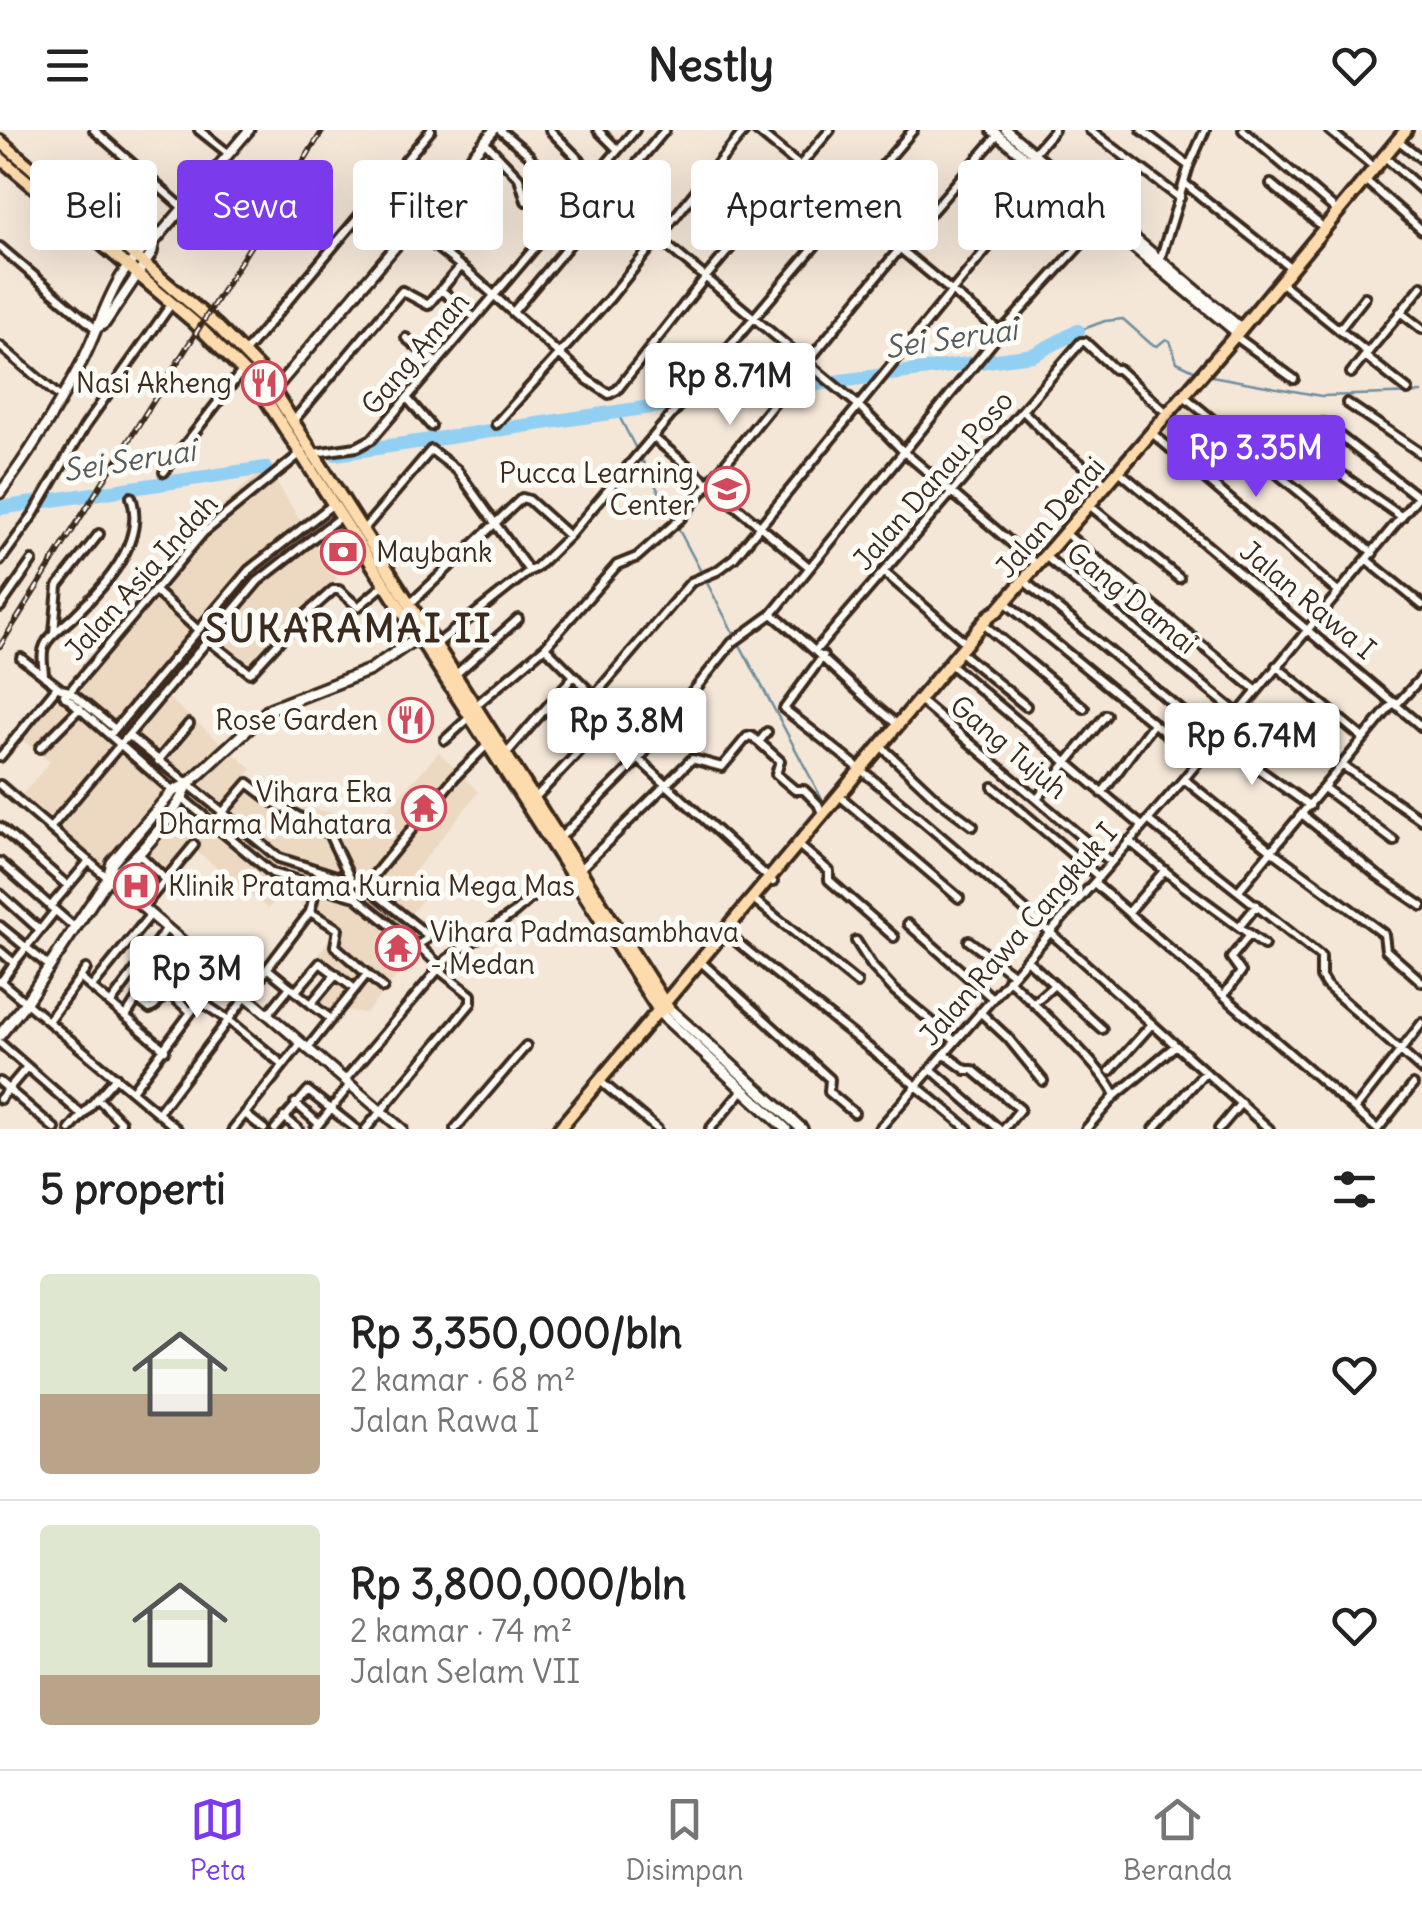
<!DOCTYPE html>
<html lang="id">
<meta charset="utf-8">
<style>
:root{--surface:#fff;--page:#f2f2f2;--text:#222;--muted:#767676;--line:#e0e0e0;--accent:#7c3aed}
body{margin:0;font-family:Delius,sans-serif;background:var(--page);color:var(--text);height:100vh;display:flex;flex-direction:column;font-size:38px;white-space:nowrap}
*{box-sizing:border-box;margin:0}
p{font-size:32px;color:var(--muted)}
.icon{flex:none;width:55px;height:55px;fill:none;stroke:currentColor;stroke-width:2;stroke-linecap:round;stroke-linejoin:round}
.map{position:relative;height:999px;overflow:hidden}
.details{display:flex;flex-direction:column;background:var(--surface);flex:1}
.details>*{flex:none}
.guide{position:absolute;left:30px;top:30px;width:1362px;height:90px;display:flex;gap:20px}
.price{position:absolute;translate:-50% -85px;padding:0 22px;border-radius:10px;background:#fff;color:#222;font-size:32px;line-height:65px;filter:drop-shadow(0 2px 5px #0008)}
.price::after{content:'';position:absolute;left:50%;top:60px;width:30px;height:22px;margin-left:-15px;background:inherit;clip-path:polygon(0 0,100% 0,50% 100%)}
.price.selected{background:var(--accent);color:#fff}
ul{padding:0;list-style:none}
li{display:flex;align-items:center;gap:30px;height:250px;padding:0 40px}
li+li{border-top:2px solid var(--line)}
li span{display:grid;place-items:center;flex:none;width:280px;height:200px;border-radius:10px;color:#555}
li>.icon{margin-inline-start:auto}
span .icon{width:120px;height:120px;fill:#fffc;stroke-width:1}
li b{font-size:42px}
h2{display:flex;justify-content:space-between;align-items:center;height:120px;padding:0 40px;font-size:42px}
.chip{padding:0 35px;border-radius:10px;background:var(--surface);box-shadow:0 10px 40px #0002;font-size:35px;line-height:90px}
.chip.selected{background:var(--accent);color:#fff}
header{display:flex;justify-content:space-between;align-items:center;height:130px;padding:0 40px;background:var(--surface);font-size:45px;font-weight:800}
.tab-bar{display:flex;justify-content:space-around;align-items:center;height:140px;border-top:2px solid var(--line);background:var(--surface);font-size:28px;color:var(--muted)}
.tab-bar a{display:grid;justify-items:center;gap:5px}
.tab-bar .selected{color:var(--accent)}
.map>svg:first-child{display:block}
.built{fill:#edd9c2}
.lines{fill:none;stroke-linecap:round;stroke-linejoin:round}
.stream{stroke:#6f8e9e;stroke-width:2.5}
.river{stroke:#92d0f3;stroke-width:14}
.minor-casing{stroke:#3b2a1e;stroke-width:14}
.tertiary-casing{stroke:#3b2a1e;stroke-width:15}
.secondary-casing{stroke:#3b2a1e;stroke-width:16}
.primary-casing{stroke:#3b2a1e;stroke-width:18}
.minor{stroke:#fdfcf7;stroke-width:6}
.tertiary{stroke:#fdfcf7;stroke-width:8}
.secondary{stroke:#fdfcf7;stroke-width:9}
.primary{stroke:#fedbac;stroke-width:10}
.rail-casing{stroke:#3b2a1e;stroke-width:6}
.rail{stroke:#fdfcf7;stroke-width:2.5;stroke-dasharray:8;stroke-linecap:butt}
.labels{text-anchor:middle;stroke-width:10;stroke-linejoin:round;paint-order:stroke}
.street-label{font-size:28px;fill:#3b2a1e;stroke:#fdfcf7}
.poi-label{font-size:28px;fill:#3b2a1e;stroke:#fdfcf7;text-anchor:end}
.water-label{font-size:30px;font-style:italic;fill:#555c5e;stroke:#fdfcf7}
.district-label{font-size:38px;font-weight:bold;letter-spacing:2.5px;fill:#3b2a1e;stroke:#fdfcf7}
</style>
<header><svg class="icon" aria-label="menu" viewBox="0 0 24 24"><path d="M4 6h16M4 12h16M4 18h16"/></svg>Nestly<svg class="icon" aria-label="heart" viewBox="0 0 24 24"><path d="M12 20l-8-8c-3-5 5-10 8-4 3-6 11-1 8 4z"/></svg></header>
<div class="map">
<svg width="1422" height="999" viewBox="0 0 1422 999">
<rect width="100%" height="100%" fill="#f4e7d8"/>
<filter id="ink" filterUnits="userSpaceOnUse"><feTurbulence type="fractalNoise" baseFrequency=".01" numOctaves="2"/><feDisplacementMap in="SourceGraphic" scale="20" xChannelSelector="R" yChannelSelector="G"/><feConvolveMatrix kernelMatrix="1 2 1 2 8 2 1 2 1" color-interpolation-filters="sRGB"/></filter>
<g filter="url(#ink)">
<!-- built -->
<path class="built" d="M267,337L337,449L292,489L248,536L214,510L167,567L252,639L245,648L272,671L376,691L439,622L479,662L406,752L424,767L406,791L428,809L366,883L308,876L331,847L312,832L335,802L283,761L268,779L190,716L139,776L18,669L50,632L12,602L55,551L63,557L197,396Z"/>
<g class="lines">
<!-- stream -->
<path class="stream" d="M1078,201L1105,191L1123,189L1151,214L1157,216L1166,209L1170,211L1177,232L1198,242
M1206,245L1321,266L1422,263
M617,282L637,321
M641,328L735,506
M739,513L823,671"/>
<!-- river -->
<path class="river" d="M336,324L684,272L1033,225L1078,201
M0,378L265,338"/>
<defs>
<path id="minor" d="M94,0L183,78
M199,0L229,24
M500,0L528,24L568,79
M550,0L595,46
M598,0L618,20
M756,0L1001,202
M1090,0L1180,68
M1142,0L1189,36
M1243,0L1337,81
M1329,0L1374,37
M484,11L519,48L526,71
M1399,11L1422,29
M1385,27L1422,60
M1028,30L1054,0
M1364,49L1422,100
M1184,53L1290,137
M1271,54L1323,97
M608,66L858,275L903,321L1036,434
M411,97L468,142L588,250L609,264L617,260L705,148L830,0
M0,117L96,199
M1160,130L1189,36L1205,0
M1280,152L1368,223
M441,160L475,188
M513,182L665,0
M1400,182L1422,199
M1339,200L1365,167
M1235,206L1294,249
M406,208L437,233
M0,216L61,268
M245,222L431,0
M1365,226L1408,260
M1351,243L1422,156
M1184,266L1373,423
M407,268L431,296
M1347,273L1422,324
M1023,281L1057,315L1107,354
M294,290L402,161L428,175L461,136
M1323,293L1418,367
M496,294L609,169L745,0
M1152,303L1338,462
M1307,303L1301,316L1402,387
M654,308L809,437
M314,323L357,317L372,309L635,0
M1119,341L1422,597
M164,342L242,241
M1089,375L1179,448
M363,400L431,320L457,340L529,441
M1065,403L1256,560
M1045,426L1237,583
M1367,430L1422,475
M0,431L33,385L85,296L172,173
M884,442L966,513
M1024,451L1216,609L1310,676
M154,460L198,500
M1005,472L1175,611L1182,608L1204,623
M410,474L522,368L529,370L569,406
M0,477L32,431
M772,484C816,519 853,560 898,595
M988,498L1084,578
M54,503L58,456L99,404
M208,510L250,543L293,496L333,460H339L358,477L384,455
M437,514L529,441L536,438L569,406L913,0
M545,517L602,574L610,597L624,616L773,752
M816,520L1081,212H1085L1114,239H1118L1168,284
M823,526L784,579C954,709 1109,857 1269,999
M965,526L1026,576
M21,528L43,545
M950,534L1142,696
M1276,536L1363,608
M455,545L518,489
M64,565L173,661
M594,566L691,452L717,441L734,428L1046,46
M65,567L203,403L300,324
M924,574L1111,732
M1397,574L1422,547
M475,576L545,517L617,435L637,427L680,389L901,117L998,5
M115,599L69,561L61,559L44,546C44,536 40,525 45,515C50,504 64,496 73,487C103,458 147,412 131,367
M110,605L249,440L332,375
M129,606L279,728L365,755L426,804L427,809L416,816L356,767L272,743L183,669
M445,610L470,587
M759,612L780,631L776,644L795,660H804L818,674L822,683
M40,618L80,578
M885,620L938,670L973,696
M506,624L573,547
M0,627L57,557
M158,631L189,594
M1342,635L1422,690
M1184,649L1272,721L1384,804L1386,820L1422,852
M0,655L108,748
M993,657L1099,747
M1324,658L1394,711
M1102,663L1153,594
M535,668L608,591
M843,669L959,768
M1037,669L1106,585
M1303,685L1378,746L1422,776
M1148,690L1321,827V847L1326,855L1422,940
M212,695L248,653L273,672L329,704L351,750
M0,697L68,756L50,777
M51,697L258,451L340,387
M560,708L639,629L732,513L772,484L1001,202L1101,92
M1129,711L1181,754L1264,815
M802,718L829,741V750L894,807
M138,723L166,750
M0,732L75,798
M580,739L692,629L722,637L747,607L751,606L759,612L767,602
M1094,753L1377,999
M68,756L89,731
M1238,761L1394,572
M0,764L40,800
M356,767L455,647L489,613
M757,772L857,853
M143,777L194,715
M310,782L338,799L335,816L383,858
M1128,783L1164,741
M908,794L992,868
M0,796L49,836
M1240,796L1257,775
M725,802C805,869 889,931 968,999
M856,811L872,836L895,861L955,911
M969,811L1013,844
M420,817L440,836
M0,821L14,833L1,852
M1026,829L1102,899
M700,831L830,949L829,962L854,983
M14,833L55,781
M268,839L311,874L336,844
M80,848L165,920
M1008,849C1030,870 1108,942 1115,966
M0,851L177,999
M92,857L151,784
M166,861L191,882
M296,861L320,833L355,859
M187,862L231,892L283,935
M1224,865L1241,842L1231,828L1250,804
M137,869L180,809
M179,872L208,832
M111,873L167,798
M1034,873L1054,855
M311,874L331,889
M980,882L1008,908L1043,951
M268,884L290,857
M126,886L137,869L150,879L155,876L196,822
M48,891L86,839
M0,913L82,985
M307,919L367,844
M944,924L966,940H973L1020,979L1004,999
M931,939L999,999
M1110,941L1152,894
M345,950L447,829L514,783L543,757
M600,951L657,999
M0,952L55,999
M132,961L221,842
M97,968L121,992L117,999
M0,969L27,937
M295,973L319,994
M1355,979L1422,893
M158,983L310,782L320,741
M245,984L264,999
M284,987L298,999
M70,999L116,947
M233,999L301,913
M275,999L308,961L356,999
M315,999L350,955
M366,999L471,873V865L438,839
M455,999L526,916
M710,999L742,961
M879,999L1184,649L1422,362
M1086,999L1115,966L1175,916
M1154,999L1205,942
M1219,999L1241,973
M1378,999L1413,955"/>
<path id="tertiary" d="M992,0L1237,203
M1006,0L1241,198
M96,199L105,193L152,123L154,113
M275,259L494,0
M0,363C29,324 56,280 79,237C102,197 111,138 154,112L249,0
M108,748L402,999"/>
<path id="secondary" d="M108,748C133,735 178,682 187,655
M668,878L802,999
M662,885L786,999
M0,905L26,872L108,748L112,733L173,661L187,655L270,579L370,540L424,503"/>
<path id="primary" d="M0,11L217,196L260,240L668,878
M0,28L194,192L256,254L660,882
M559,999L990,485L997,481L1235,206L1406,0"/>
</defs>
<!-- minor casing -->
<use href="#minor" class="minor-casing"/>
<!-- tertiary casing -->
<use href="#tertiary" class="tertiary-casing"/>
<!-- secondary casing -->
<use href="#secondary" class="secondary-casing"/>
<!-- primary casing -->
<use href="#primary" class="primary-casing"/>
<!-- minor -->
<use href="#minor" class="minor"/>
<!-- tertiary -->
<use href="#tertiary" class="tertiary"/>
<!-- secondary -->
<use href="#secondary" class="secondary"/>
<!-- primary -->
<use href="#primary" class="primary"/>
<defs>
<path id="rail" d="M0,516L323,0"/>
</defs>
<!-- rail casing -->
<use href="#rail" class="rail-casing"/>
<!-- rail -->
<use href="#rail" class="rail"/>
</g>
</g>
<!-- icons -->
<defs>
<symbol id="restaurant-ring" viewBox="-11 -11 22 22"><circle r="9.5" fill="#fdfcf7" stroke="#d1495b" stroke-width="1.5"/><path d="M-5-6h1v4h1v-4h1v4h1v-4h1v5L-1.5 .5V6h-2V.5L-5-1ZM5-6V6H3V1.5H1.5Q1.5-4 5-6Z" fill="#d1495b"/></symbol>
<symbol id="school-ring" viewBox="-11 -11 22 22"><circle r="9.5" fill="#fdfcf7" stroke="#d1495b" stroke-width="1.5"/><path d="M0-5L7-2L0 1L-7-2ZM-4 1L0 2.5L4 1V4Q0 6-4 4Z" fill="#d1495b"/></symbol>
<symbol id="bank-ring" viewBox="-11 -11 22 22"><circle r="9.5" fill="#fdfcf7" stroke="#d1495b" stroke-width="1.5"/><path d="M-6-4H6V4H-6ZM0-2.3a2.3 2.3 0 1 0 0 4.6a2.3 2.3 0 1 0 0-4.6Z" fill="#d1495b"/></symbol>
<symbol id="temple-ring" viewBox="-11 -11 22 22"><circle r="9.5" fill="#fdfcf7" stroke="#d1495b" stroke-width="1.5"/><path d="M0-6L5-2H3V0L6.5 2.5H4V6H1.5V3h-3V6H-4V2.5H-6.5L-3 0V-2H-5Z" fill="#d1495b"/></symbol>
<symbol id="hospital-ring" viewBox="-11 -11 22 22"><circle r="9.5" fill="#fdfcf7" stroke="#d1495b" stroke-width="1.5"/><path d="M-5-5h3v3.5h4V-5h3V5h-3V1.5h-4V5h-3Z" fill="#d1495b"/></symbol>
</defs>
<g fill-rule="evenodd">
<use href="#restaurant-ring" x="239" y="228" width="50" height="50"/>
<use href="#school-ring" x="702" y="334" width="50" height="50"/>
<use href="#bank-ring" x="318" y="397" width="50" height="50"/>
<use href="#restaurant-ring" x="386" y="565" width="50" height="50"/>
<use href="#temple-ring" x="399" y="653" width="50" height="50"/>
<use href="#hospital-ring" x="111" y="731" width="50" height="50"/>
<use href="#temple-ring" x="373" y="793" width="50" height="50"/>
</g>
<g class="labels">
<!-- street labels -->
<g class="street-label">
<text transform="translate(415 223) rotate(-50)" y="10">Gang Aman</text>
<text transform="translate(933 350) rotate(-49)" y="10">Jalan Danau Poso</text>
<text transform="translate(1050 387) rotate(-49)" y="10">Jalan Denai</text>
<text transform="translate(141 447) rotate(-48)" y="10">Jalan Asia Indah</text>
<text transform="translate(1132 468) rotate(39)" y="10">Gang Damai</text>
<text transform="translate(1308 470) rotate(40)" y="10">Jalan Rawa I</text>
<text transform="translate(1009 617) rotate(40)" y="10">Gang Tujuh</text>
<text transform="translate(1018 804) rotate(-49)" y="10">Jalan Rawa Cangkuk I</text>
</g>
<!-- poi labels -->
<g class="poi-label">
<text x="232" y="263">Nasi Akheng</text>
<text x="694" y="353">Pucca Learning<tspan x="694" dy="32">Center</tspan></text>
<text x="376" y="432" text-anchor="start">Maybank</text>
<text x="378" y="600">Rose Garden</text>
<text x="392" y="672">Vihara Eka<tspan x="392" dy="32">Dharma Mahatara</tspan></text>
<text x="168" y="766" text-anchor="start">Klinik Pratama Kurnia Mega Mas</text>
<text x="430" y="812" text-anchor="start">Vihara Padmasambhava<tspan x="430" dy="32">- Medan</tspan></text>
</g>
<!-- water labels -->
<g class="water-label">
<text transform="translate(951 209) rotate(-8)" y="10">Sei Seruai</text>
<text transform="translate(129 331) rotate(-9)" y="10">Sei Seruai</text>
</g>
<!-- district labels -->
<g class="district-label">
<text x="349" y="512">SUKARAMAI II</text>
</g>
</g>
</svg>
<b class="price" style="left:730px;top:298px">Rp 8.71M</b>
<b class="price selected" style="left:1256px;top:370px">Rp 3.35M</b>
<b class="price" style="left:627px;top:643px">Rp 3.8M</b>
<b class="price" style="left:1252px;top:658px">Rp 6.74M</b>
<b class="price" style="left:197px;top:891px">Rp 3M</b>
<div class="guide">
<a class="chip">Beli</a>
<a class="chip selected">Sewa</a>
<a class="chip">Filter</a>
<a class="chip">Baru</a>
<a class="chip">Apartemen</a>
<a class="chip">Rumah</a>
</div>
</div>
<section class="details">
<h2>5 properti<svg class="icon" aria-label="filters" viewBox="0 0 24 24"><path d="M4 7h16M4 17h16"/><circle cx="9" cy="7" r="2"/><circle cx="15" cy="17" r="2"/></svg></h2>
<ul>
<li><span style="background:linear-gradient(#dfe7d0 60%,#b9a48a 0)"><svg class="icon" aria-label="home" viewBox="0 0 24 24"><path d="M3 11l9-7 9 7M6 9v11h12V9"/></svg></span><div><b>Rp 3,350,000/bln</b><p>2 kamar · 68 m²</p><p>Jalan Rawa I</p></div><svg class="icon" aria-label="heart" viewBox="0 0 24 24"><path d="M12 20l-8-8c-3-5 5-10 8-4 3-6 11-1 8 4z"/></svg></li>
<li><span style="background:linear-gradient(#dfe7d0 75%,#b9a48a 0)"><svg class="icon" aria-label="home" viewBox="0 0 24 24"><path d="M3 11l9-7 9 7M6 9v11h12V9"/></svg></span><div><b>Rp 3,800,000/bln</b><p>2 kamar · 74 m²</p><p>Jalan Selam VII</p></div><svg class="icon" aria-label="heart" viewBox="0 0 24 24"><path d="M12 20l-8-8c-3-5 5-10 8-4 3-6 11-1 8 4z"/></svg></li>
</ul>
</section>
<nav class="tab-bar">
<a class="selected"><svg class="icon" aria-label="map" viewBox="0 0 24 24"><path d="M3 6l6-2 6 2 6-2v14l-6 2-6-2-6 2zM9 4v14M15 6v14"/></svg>Peta</a>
<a><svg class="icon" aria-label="saved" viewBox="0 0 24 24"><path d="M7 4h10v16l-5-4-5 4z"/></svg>Disimpan</a>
<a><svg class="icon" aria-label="home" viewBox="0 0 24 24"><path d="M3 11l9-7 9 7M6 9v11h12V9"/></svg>Beranda</a>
</nav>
